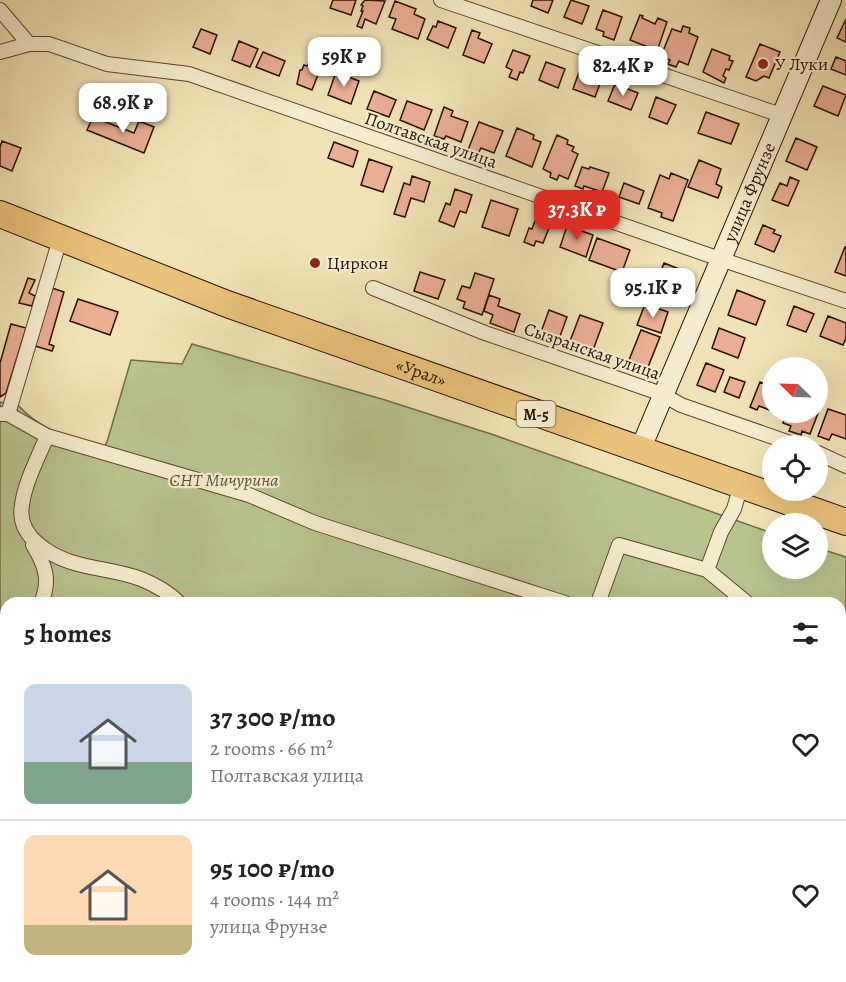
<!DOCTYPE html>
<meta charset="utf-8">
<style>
:root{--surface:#fff;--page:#f6f6f6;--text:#222;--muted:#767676;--line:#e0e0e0;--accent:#d93025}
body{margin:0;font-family:Alegreya,serif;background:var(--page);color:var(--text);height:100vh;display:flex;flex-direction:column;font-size:22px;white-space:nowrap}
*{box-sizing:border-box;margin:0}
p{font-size:20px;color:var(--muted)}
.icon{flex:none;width:33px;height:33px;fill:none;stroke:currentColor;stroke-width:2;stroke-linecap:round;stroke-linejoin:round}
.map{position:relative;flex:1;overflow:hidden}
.details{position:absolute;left:0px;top:597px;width:846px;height:386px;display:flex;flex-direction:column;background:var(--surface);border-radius:18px 18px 0 0;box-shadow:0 6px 24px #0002}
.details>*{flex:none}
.needle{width:39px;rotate:293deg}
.controls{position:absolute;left:762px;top:357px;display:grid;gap:12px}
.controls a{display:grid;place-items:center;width:66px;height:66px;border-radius:50%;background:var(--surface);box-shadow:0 6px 24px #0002;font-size:30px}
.price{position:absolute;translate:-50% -51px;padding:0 14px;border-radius:12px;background:#fff;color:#222;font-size:20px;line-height:39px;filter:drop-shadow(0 2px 3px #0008)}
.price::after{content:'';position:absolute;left:50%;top:36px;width:18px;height:14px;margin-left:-9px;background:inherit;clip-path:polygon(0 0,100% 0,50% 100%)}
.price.active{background:var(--accent);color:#fff}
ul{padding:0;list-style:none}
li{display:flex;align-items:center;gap:18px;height:150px;padding:0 24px}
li+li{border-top:2px solid var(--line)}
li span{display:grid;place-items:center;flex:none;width:168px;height:120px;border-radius:12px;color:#555}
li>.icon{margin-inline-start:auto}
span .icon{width:72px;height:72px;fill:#fffc;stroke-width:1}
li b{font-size:26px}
h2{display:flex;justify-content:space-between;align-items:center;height:72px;padding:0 24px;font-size:26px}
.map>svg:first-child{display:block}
.green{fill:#b8c38e;stroke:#716a48;stroke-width:1.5;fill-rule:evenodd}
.building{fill:#eaae92;stroke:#2a1102;stroke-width:1.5}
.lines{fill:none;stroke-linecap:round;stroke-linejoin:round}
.street-casing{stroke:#5c452e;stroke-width:16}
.secondary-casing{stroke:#2a1102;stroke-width:22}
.highway-casing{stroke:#2a1102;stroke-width:28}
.street{stroke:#f5ecce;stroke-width:14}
.secondary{stroke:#f5ecce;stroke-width:20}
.highway{stroke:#e8c17a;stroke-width:26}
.poi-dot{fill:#8f2418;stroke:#f5ecce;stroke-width:2}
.labels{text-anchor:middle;stroke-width:4.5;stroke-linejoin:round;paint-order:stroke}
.shield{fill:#f5ecce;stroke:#67533f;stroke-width:1.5}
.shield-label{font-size:16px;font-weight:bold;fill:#2a1102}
.poi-label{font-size:18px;fill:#2a1102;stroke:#f5ecce;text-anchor:start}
.street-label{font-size:18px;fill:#2a1102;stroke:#f5ecce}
.park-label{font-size:18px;font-style:italic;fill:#5c4f33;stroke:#f5ecce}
</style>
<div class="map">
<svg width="846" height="982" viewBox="0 0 846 982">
<rect width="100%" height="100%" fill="#f0e2b4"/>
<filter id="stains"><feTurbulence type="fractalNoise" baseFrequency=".00333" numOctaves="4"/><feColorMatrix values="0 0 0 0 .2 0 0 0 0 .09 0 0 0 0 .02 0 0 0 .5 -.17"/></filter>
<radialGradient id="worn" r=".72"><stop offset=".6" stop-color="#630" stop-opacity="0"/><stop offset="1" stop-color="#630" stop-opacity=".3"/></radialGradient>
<!-- green -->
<path class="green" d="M192,344L385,400L494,435L772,533V568H818V548L846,557V982H0V402L18,405C43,433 69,436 104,447L107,442L131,360L182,364ZM6,603H840V976H6Z"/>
<!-- building -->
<path class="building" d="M333,0H356L351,15L330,8Z
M365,0L385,1L376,24L365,19L362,28L357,26L363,11H361L363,6L361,5Z
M533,0H553L548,13L531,6Z
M571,0L589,6L582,24L564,17Z
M395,1L416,9L414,14L425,19L418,39L392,29L396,19L389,17Z
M603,10L622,17L614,40L603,36L604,32L596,29Z
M640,15L643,16L642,18L655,24L658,18L667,22L655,57L646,53L648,47L630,40Z
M846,19V42L837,38Z
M438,21L456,28L448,48L427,39L433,26L436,27Z
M683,26L690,28L689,33L698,37L688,65L679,61L676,67L668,64L670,60L661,56L672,29L681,32Z
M201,29L217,35L210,54L193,47Z
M472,30L480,33L478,38L492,44L484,63L463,55Z
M239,41L258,49L250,67L232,60Z
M760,44L780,52L769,78L764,76L756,81L746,77Z
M712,49L730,56L729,60L733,61L729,70L726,69L723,76L726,78L724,83L703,72Z
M513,50L530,56L523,73L520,72L517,80L509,77L512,70L506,67Z
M263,52L285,61L279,76L256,67Z
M836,57L846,61V75L831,69Z
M309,62L321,67L312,90L297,84L300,70H302L304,65L307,66Z
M546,62L565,69L558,88L539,80Z
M336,72L359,81L351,104L328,95Z
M579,72L601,81L595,97L573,89Z
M615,84L638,93L631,110L608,101Z
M823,86L846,95L838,116L814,106Z
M374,91L396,100L389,117L367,109Z
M656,97L676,105L667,124L649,117Z
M407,101L432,110L424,130L400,120Z
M444,107L453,111L451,116L468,122L461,142L446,136L444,139L434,136Z
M706,112L739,124L731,144L698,133Z
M93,117L134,133L139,121L154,127L144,153L87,130Z
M479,122L503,131L494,153L481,148L478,154L468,150Z
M517,128L534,135L533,139L541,142L532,167L506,156Z
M557,135L568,140L567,144L574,147L572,151L578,154L568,179L559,175L557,180L550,177L551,173L543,169Z
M796,138L817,147L807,170L786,161Z
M2,141L21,148L12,171L0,166V147Z
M334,142L358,151L353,167L328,158Z
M369,159L392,167L383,192L361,185Z
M699,160L721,169L716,184L722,187L718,198L688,187Z
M582,167L589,169L590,167L609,173L602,192L584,186L583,189L575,186Z
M671,173L688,180L673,221L661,217L662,213L648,208L660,175L669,179Z
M412,176L430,182L424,202L411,198L405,217L394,214L404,183L410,185Z
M790,177L799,181L788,206L772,200L780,183L787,186Z
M624,183L644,191L639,204L619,197Z
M455,189L472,195L466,213L460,211L454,227L439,221L446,203L450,205Z
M491,200L518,209L509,236L482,227Z
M539,210L546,212L544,220L551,223L543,243L536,241L534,246L524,242L529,228L532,229Z
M763,225L775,230L773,233L781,236L774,252L755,244Z
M567,226L593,235L586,257L560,247Z
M597,238L630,250L622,272L589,260Z
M845,247H846V276L835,272Z
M664,263L684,271L675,294L655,286Z
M420,272L445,280L438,299L414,291Z
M475,273L494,279L482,315L463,308L465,302L457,299L462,286L470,288Z
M28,278L35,280L29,293L35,296L32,306L19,303Z
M52,288L64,292L49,344L54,346L52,351L35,346Z
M737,290L765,301L756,325L728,315Z
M489,295L500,299L498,306L520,314L514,332L490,323L493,315L484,311Z
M78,299L118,312L110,335L70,321Z
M645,304L668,312L661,333L637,325Z
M794,306L814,314L806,332L787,325Z
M549,310L567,317L559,339L541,332Z
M580,315L603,323L593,350L570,341Z
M828,316L846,323V338L843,345L820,336Z
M11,324L26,328L6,393L0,397V363Z
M719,328L745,338L738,358L712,348Z
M641,330L660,337L648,367L629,360Z
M706,363L724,370L715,392L697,385Z
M730,377L745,382L739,398L724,392Z
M760,382L772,387V411L759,406L757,410L750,407Z
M818,407L820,408L810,434L802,431L801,435L789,431L791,426L783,423L787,412H818Z
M828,409L846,415V439L832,434L829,440L818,436Z"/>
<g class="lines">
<defs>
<path id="street" d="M441,0L781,115
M0,10L29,44
M0,52L29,44H49L107,64L189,74L720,259L846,301
M373,288L485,333L619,379L662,394L681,405L799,446
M2,414H8L60,239
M8,414L47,436L249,495L315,523L565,603
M47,436C38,458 25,482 22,505C19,522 26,534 38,544C68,570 106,566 141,579C156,585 168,592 179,603
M818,453L846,466
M33,545C45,565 51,580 41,603
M707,570L747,603
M598,603L619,545L707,570L721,532L734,509L741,485
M840,701L846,705
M0,802L6,804
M840,827L846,829
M840,950L846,951
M505,976L526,982
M346,982L421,980L426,976"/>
<g id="secondary">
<path id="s1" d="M640,450L831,0"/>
</g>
<g id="highway">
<path id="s2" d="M0,214L227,304L846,522"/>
</g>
</defs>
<!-- street casing -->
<use href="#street" class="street-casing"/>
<!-- secondary casing -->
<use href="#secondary" class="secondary-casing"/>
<!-- highway casing -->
<use href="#highway" class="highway-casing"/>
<!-- street -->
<use href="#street" class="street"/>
<!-- secondary -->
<use href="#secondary" class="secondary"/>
<!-- highway -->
<use href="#highway" class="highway"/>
</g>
<!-- markers -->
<g class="poi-dot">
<circle cx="763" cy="64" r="6"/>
<circle cx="315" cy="263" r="6"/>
</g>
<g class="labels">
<!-- shield labels -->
<rect class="shield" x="516.5" y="401" width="39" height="26" rx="4.5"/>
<g class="shield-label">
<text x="536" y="420">М-5</text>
</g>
<!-- poi labels -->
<g class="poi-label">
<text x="775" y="70">У Луки</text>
<text x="327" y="269">Циркон</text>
</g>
<!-- street labels -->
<g class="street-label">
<text transform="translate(431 140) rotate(19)" y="6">Полтавская улица</text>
<text dy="6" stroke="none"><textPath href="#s1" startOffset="280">улица Фрунзе</textPath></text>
<text transform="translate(592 351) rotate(19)" y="6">Сызранская улица</text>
<text dy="6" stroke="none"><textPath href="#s2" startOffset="450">«Урал»</textPath></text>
</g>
<!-- park labels -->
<g class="park-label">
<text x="224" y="486">СНТ Мичурина</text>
</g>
</g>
<rect width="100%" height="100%" filter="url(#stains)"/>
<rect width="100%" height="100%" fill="url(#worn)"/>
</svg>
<div class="controls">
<a><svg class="needle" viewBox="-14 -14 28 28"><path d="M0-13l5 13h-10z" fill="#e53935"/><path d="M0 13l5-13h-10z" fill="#767676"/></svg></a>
<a><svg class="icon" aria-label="locate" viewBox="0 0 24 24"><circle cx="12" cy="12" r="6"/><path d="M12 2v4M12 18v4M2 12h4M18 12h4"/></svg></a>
<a><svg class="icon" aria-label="layers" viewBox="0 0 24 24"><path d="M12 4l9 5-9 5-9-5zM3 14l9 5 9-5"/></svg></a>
</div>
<b class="price" style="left:344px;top:88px">59K ₽</b>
<b class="price" style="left:623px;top:97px">82.4K ₽</b>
<b class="price" style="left:123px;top:134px">68.9K ₽</b>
<b class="price active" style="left:577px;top:241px">37.3K ₽</b>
<b class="price" style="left:653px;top:319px">95.1K ₽</b>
<section class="details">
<h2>5 homes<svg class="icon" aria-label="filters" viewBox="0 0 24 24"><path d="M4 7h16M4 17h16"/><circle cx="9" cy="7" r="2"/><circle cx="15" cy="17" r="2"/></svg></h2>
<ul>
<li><span style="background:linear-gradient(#c9d6e8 65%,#7fa58c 0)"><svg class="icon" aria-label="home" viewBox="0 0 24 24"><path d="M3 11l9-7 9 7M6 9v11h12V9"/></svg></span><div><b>37 300 ₽/mo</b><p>2 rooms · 66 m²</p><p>Полтавская улица</p></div><svg class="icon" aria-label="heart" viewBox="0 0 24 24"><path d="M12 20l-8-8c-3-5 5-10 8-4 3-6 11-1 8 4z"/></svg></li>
<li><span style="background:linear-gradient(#ffd9b3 75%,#c2b280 0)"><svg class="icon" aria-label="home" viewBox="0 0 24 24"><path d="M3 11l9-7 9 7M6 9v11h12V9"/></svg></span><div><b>95 100 ₽/mo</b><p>4 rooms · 144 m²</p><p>улица Фрунзе</p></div><svg class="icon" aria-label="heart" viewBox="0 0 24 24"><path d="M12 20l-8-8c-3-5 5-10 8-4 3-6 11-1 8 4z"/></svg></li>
</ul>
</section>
</div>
